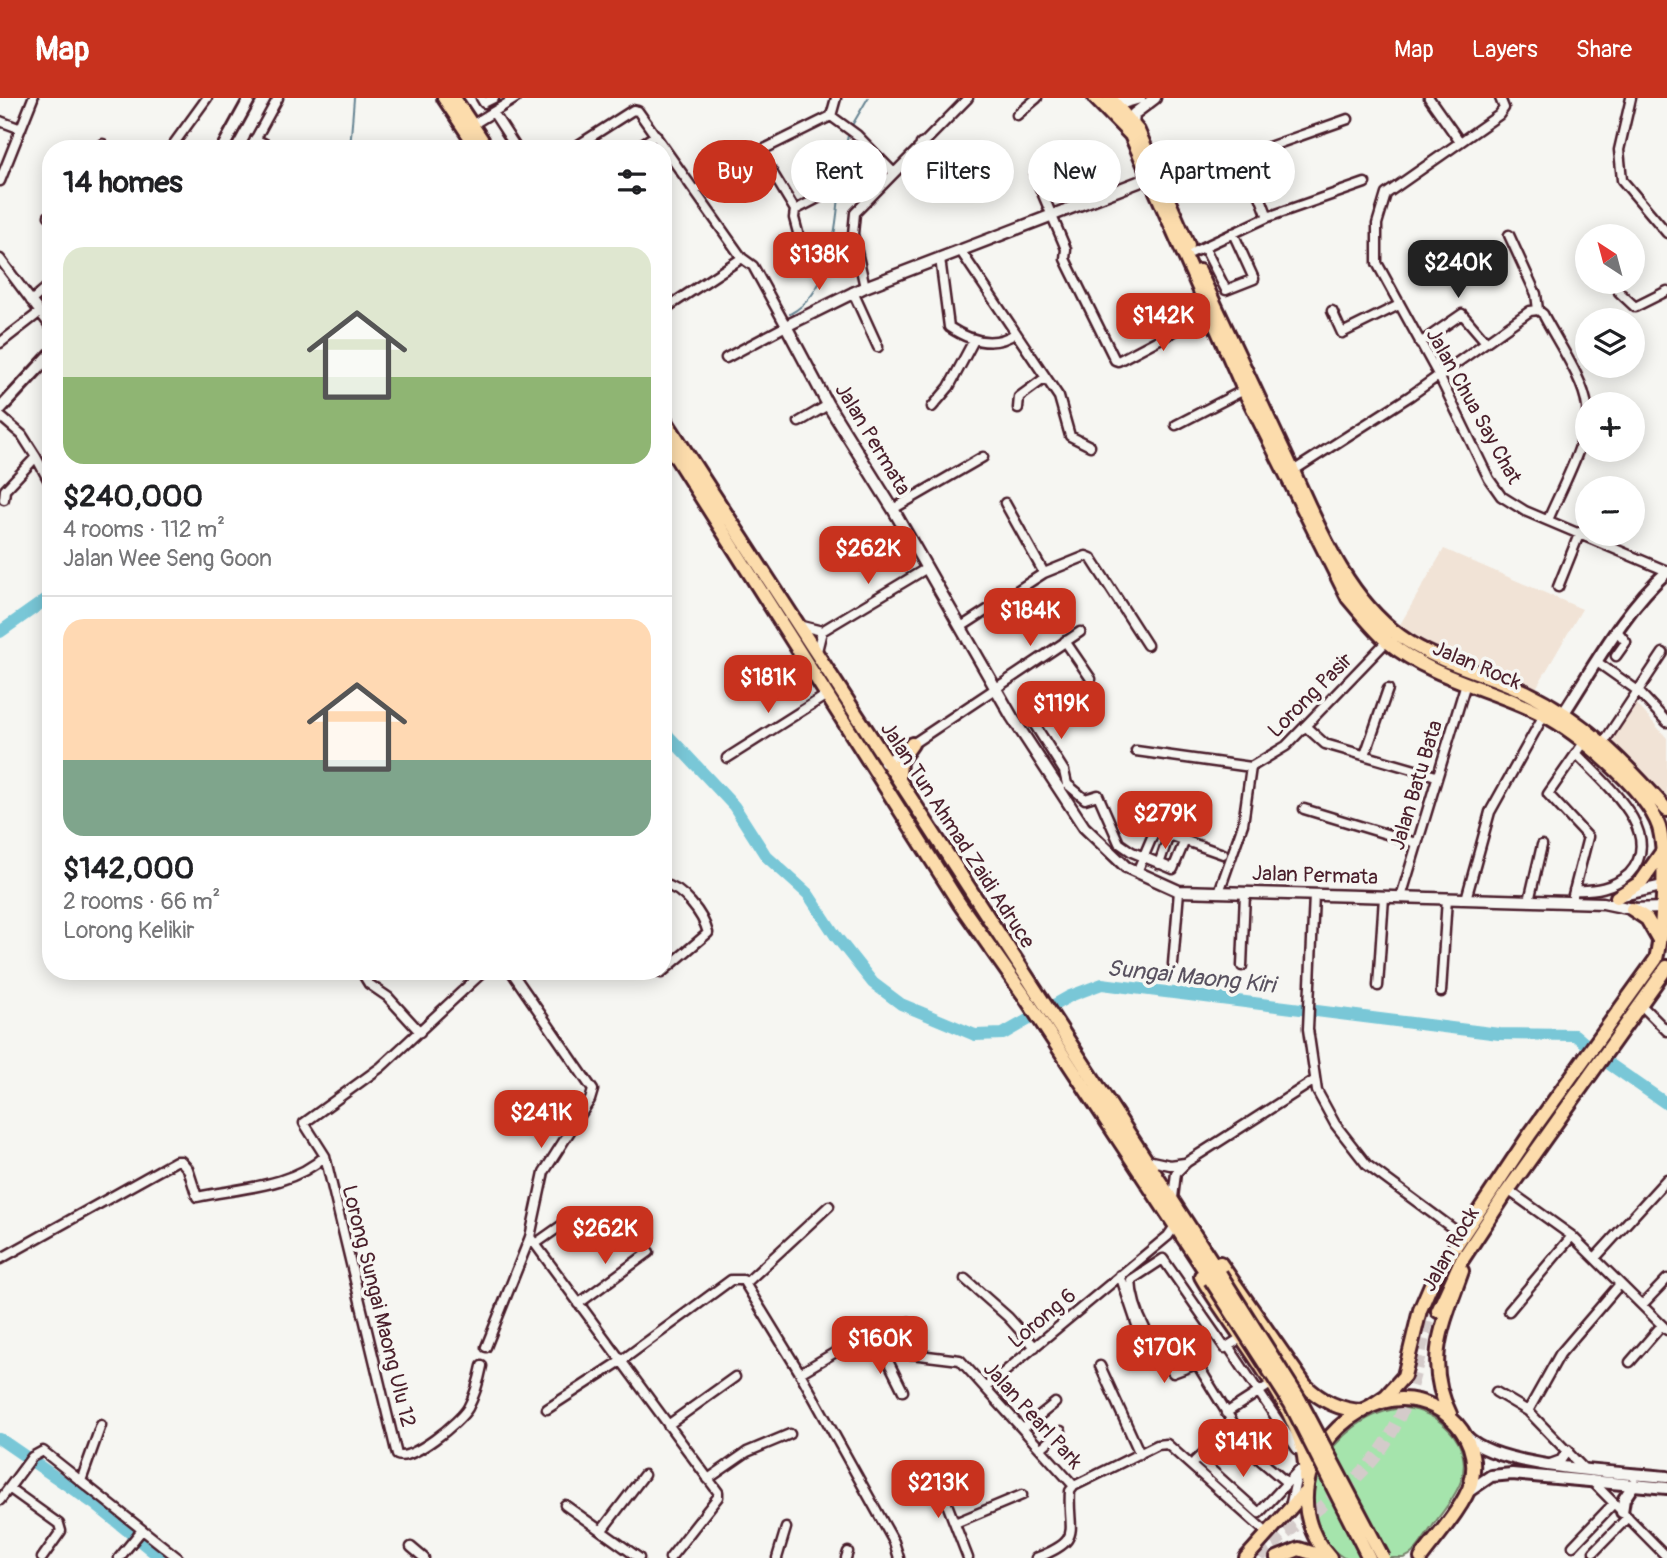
<!DOCTYPE html>
<meta charset="utf-8">
<style>
:root{--surface:#fff;--page:#f2f2f2;--text:#202124;--muted:#757577;--line:#e0e0e0;--accent:#c8321e}
body{margin:0;font-family:Pangolin,sans-serif;background:var(--page);color:var(--text);height:100vh;display:flex;flex-direction:column;font-size:26px;white-space:nowrap}
*{box-sizing:border-box;margin:0}
p{font-size:23px;color:var(--muted)}
.icon{flex:none;width:38px;height:38px;fill:none;stroke:currentColor;stroke-width:2;stroke-linecap:round;stroke-linejoin:round}
.map{position:relative;flex:1;overflow:hidden}
.drawer{position:absolute;left:42px;top:42px;width:630px;height:840px;display:flex;flex-direction:column;background:var(--surface);border-radius:28px;box-shadow:0 4px 18px #0003}
.drawer>*{flex:none}
.hud{position:absolute;left:693px;top:42px;width:665px;height:63px;display:flex;gap:14px}
.needle{width:46px;rotate:324deg}
.tools{position:absolute;left:1575px;top:126px;display:grid;gap:14px}
.tools a{display:grid;place-items:center;width:70px;height:70px;border-radius:50%;background:var(--surface);box-shadow:0 4px 18px #0003;font-size:35px}
.price{position:absolute;translate:-50% -60px;padding:0 16px;border-radius:14px;background:var(--accent);color:#fff;font-size:23px;line-height:46px;filter:drop-shadow(0 2px 4px #0008)}
.price::after{content:'';position:absolute;left:50%;top:42px;width:21px;height:16px;margin-left:-10px;background:inherit;clip-path:polygon(0 0,100% 0,50% 100%)}
.price.active{background:#222;color:#fff}
ul{padding:0;list-style:none}
li{display:grid;align-content:center;gap:14px;height:371px;padding:0 21px}
li+li{border-top:2px solid var(--line)}
li span{display:grid;place-items:center;height:217px;border-radius:21px;color:#555}
li>.icon{margin-inline-start:auto}
span .icon{width:126px;height:126px;fill:#fffc;stroke-width:1}
li b{font-size:30px}
h2{display:flex;justify-content:space-between;align-items:center;height:84px;padding:0 21px;font-size:30px}
.pill{padding:0 24px;border-radius:32px;background:var(--surface);box-shadow:0 4px 18px #0003;font-size:24px;line-height:63px}
.pill.active{background:var(--accent);color:#fff}
header{display:flex;align-items:center;gap:42px;box-sizing:border-box;height:98px;padding:0 35px;background:var(--accent);color:#fff}
header strong{font-size:33px}
nav{display:flex;gap:38px;margin-inline-start:auto;font-size:24px}
.map>svg:first-child{display:block}
.built{fill:#f1e3d6}
.green{fill:#a5e4ac;stroke:#78826c;stroke-width:2}
.lines{fill:none;stroke-linecap:round;stroke-linejoin:round}
.stream{stroke:#668492;stroke-width:2}
.river{stroke:#79c7d7;stroke-width:12}
.primary-tunnel{stroke:#d4cbca;stroke-width:12;stroke-dasharray:12 6;stroke-linecap:butt}
.minor-casing{stroke:#4a1f2b;stroke-width:13}
.tertiary-casing{stroke:#4a1f2b;stroke-width:15}
.secondary-casing{stroke:#4a1f2b;stroke-width:16}
.primary-casing{stroke:#4a1f2b;stroke-width:18}
.trunk-casing{stroke:#4a1f2b;stroke-width:18}
.minor{stroke:#f6f6f2;stroke-width:8}
.tertiary{stroke:#f6f6f2;stroke-width:10}
.secondary{stroke:#f6f6f2;stroke-width:10}
.primary{stroke:#fcdcac;stroke-width:12}
.trunk{stroke:#fcdcac;stroke-width:12}
.primary-bridge-casing{stroke:#4a1f2b;stroke-width:18;stroke-linecap:butt}
.primary-bridge{stroke:#fcdcac;stroke-width:12}
.labels{text-anchor:middle;stroke-width:7;stroke-linejoin:round;paint-order:stroke}
.street-label{font-size:21px;fill:#4a1f2b;stroke:#f6f6f2}
.water-label{font-size:23px;font-style:italic;fill:#58515f;stroke:#f6f6f2}
</style>
<header>
<strong>Map</strong>
<nav><a>Map</a><a>Layers</a><a>Share</a></nav>
</header>
<div class="map">
<svg width="1667" height="1460" viewBox="0 0 1667 1460">
<rect width="100%" height="100%" fill="#f6f6f2"/>
<filter id="ink" filterUnits="userSpaceOnUse"><feTurbulence type="fractalNoise" baseFrequency=".0143" numOctaves="2"/><feDisplacementMap in="SourceGraphic" scale="14" xChannelSelector="R" yChannelSelector="G"/><feConvolveMatrix kernelMatrix="1 2 1 2 8 2 1 2 1" color-interpolation-filters="sRGB"/></filter>
<g filter="url(#ink)">
<!-- built -->
<path class="built" d="M1444,451L1582,511L1535,592L1464,563L1398,530Z
M1635,604L1667,640V708L1614,649L1613,637Z"/>
<!-- green -->
<path class="green" d="M1404,1310C1439,1313 1474,1345 1461,1383C1455,1400 1442,1414 1432,1429C1425,1438 1416,1457 1403,1460C1386,1460 1362,1460 1344,1460C1271,1414 1334,1314 1404,1310Z"/>
<g class="lines">
<!-- stream -->
<path class="stream" d="M851,29L868,0
M350,51L354,0
M790,216C846,186 833,89 849,34"/>
<!-- river -->
<path class="river" d="M0,534L51,498
M663,632L734,708L766,758L808,796L835,837L873,885L901,906L975,937L1003,936L1070,898L1102,886L1499,936L1575,937L1608,965L1667,1006
M0,1341L96,1407L161,1460"/>
<!-- primary-tunnel -->
<path class="primary-tunnel" d="M1260,1460C1291,1427 1332,1405 1363,1373C1407,1329 1417,1270 1430,1212"/>
<defs>
<path id="minor" d="M481,0L484,5L494,0
M1429,0L1460,44
M1500,0L1504,10L1499,17L1386,96L1377,126V165L1439,278L1489,381L1501,398L1525,413L1667,473
M1631,0L1619,52L1622,82L1667,135
M493,14L517,51
M1017,17L1037,0
M831,18L857,37L893,74
M831,18L836,0
M0,23L21,31
M472,27L516,0
M255,41L276,51
M921,46L969,90
M101,51L103,46
M170,51L207,0
M250,51L278,0
M572,51L633,12L638,13L742,160L753,168L786,228L726,260
M634,51L656,37
M760,54L795,112
M1244,56L1268,119
M1035,78L1066,151L1065,161L1115,262L1118,263L1209,215
M1175,82L1348,21
M0,83L33,0
M695,93L730,68L831,18
M795,112L794,120L801,146
M795,112L826,96
M49,118L51,119
M1509,137L1536,196L1538,212L1543,216C1556,242 1584,281 1587,309C1590,340 1560,393 1548,422
M1204,149L1226,192L1254,181L1233,135
M960,152L1059,299L1070,338L1090,348
M1191,155L1268,119L1365,85
M940,160L949,229C970,243 994,250 1016,235
M0,161L51,229
M865,189L853,136L855,115L968,0
M853,194L878,249
M1619,194L1635,209L1667,193
M31,203L51,186
M663,212L742,160
M1332,213L1342,235L1399,207
M0,245L40,214
M1420,245L1462,216L1486,244
M932,309L949,289L974,242
M1018,310L1019,299L1045,280
M0,318L22,337L36,359L5,392L4,401
M799,324L828,307
M1176,327L1244,292
M36,359L51,387
M1293,373L1410,298L1530,213L1538,212
M1005,405L1044,475
M893,411L983,359
M1558,489L1580,434
M798,527L822,533
M961,529L1044,475L1086,458L1091,460L1147,547
M1065,543L1091,581
M817,553L822,533L927,470
M1616,558L1626,544L1618,534
M1597,564L1638,593L1667,624
M1035,614L1031,618L1033,624L1064,673L1067,686L1085,701L1098,697L1119,745L1132,754L1173,771L1185,742
M1305,628L1325,646L1436,678
M1604,644L1663,555
M1136,653L1251,669L1286,648L1387,543
M1365,657L1388,591
M727,660L825,598
M884,665L1080,534
M1304,711L1416,745
M1159,766L1169,737
M1137,774L1155,732L1223,756
M1574,792C1595,793 1613,790 1629,776C1667,735 1604,685 1576,655
M1219,794L1243,726L1251,669
M1314,797L1308,931L1317,993L1335,1026L1367,1067L1463,1138
M1573,797L1588,739L1548,696L1585,643
M1401,799L1466,585
M1466,801L1490,714L1544,617
M1529,803L1542,747
M1173,866L1179,793
M1242,868L1245,795
M361,873L369,886L388,899L420,934
M657,873L661,875L708,835C703,816 683,790 663,786
M1378,888L1384,799
M1441,894L1447,800
M1641,907L1667,933
M1147,1062L1170,1067L1185,1065
M1508,1092L1572,1138L1667,1232
M1173,1100L1176,1075L1187,1064L1315,982
M530,1139L718,1394V1399L670,1460
M535,1146L572,1120
M1595,1160L1667,1081
M0,1161L176,1063H181L188,1071L197,1099C239,1090 292,1089 325,1058
M1120,1177L1143,1245L1150,1243
M965,1181L1008,1219L1035,1249
M746,1185L829,1108
M578,1206L649,1154
M1642,1207L1667,1181
M1509,1213L1572,1138
M1241,1240L1225,1250L1163,1161L1131,1182C1132,1215 1154,1249 1173,1275L1197,1266L1251,1354L1286,1384
M1228,1248L1297,1351
M486,1249L530,1139L544,1074L590,1002L593,992L511,873
M882,1251L903,1293
M905,1254L909,1224
M1630,1264L1662,1227
M482,1268C479,1283 475,1297 468,1310C460,1324 411,1364 397,1357L325,1058L304,1025L381,969L484,873
M1100,1268L1140,1356
M800,1275L846,1248L960,1262L1074,1388
M985,1290L1168,1138L1175,1128
M1496,1294L1528,1313L1584,1371
M547,1311L621,1263L731,1182H743L800,1275L894,1444L899,1460
M1528,1313L1560,1256L1620,1186
M1226,1315L1271,1286
M668,1327L735,1279
M1024,1330L1055,1305
M1041,1350L1061,1333
M1198,1360L1259,1415L1298,1373
M1195,1363L1234,1327
M1550,1366L1561,1362L1568,1352
M935,1375L968,1460
M708,1381L747,1354L790,1336
M1591,1382L1667,1459
M81,1383L101,1327
M1074,1388L1157,1347L1167,1346L1267,1435
M9,1390L59,1426L61,1433L42,1460
M0,1402L32,1359L43,1353L178,1460
M565,1407L639,1460
M1290,1409L1298,1373
M955,1425L1022,1397
M602,1432L644,1377
M1573,1448L1614,1405
M411,1449L424,1460
M1594,1454L1628,1419
M119,1460L142,1432
M777,1460L786,1430
M846,1460L848,1454
M1036,1460C1085,1441 1067,1434 1070,1393L1074,1388"/>
<path id="tertiary" d="M1113,0L1126,4L1140,0
M1133,27L1134,16L1155,0
M1149,80L865,189L786,228L828,307L893,411L1012,619L1084,729L1126,769L1179,793L1603,805L1632,811L1662,810
M1623,797L1662,788"/>
<path id="secondary" d="M222,51L250,0
M0,311L51,256
M1563,616C1593,570 1626,509 1667,474
M1466,1338C1498,1371 1620,1374 1667,1379
M1469,1393L1491,1378L1512,1376L1667,1390
M1622,1414L1624,1401L1634,1386"/>
<path id="primary" d="M444,0L478,51
M454,0L488,51
M1095,0L1131,37L1244,292L1348,500C1361,515 1373,531 1388,544C1433,581 1491,590 1542,616C1577,634 1646,691 1659,729C1667,757 1663,832 1656,861L1530,1036L1433,1182L1420,1212L1404,1278L1386,1298L1368,1310
M1110,0L1138,33L1188,147
M1199,173C1228,234 1256,295 1285,356C1315,419 1341,495 1400,538C1437,565 1485,574 1526,594C1583,621 1625,665 1667,712
M663,319L1220,1176
M663,339L959,805L1023,896L1211,1182
M899,680L900,663L912,646
M1617,799L1641,784L1662,754
M1632,811L1647,821L1659,842
M1220,1165L1305,1287C1321,1303 1340,1312 1363,1313
M1201,1178C1230,1230 1311,1319 1305,1379
M1438,1213L1460,1165L1504,1098L1667,869
M1450,1316C1423,1263 1444,1224 1462,1173
M1330,1460C1279,1405 1315,1325 1382,1304C1430,1289 1485,1333 1471,1385C1465,1407 1435,1441 1421,1460"/>
<path id="trunk" d="M1246,1460L1303,1396
M1277,1460L1299,1451L1328,1460"/>
</defs>
<!-- minor casing -->
<use href="#minor" class="minor-casing"/>
<!-- tertiary casing -->
<use href="#tertiary" class="tertiary-casing"/>
<!-- secondary casing -->
<use href="#secondary" class="secondary-casing"/>
<!-- primary casing -->
<use href="#primary" class="primary-casing"/>
<!-- trunk casing -->
<use href="#trunk" class="trunk-casing"/>
<!-- minor -->
<use href="#minor" class="minor"/>
<!-- tertiary -->
<use href="#tertiary" class="tertiary"/>
<!-- secondary -->
<use href="#secondary" class="secondary"/>
<!-- primary -->
<use href="#primary" class="primary"/>
<!-- trunk -->
<use href="#trunk" class="trunk"/>
<defs>
<path id="primary-bridge" d="M1220,1176L1299,1301L1383,1460
M1211,1182L1291,1306L1369,1460"/>
</defs>
<!-- primary-bridge casing -->
<use href="#primary-bridge" class="primary-bridge-casing"/>
<!-- primary-bridge -->
<use href="#primary-bridge" class="primary-bridge"/>
</g>
</g>
<g class="labels">
<!-- street labels -->
<g class="street-label">
<text transform="translate(1474 308) rotate(61)" y="7">Jalan Chua Say Chat</text>
<text transform="translate(873 341) rotate(59)" y="7">Jalan Permata</text>
<text transform="translate(1477 567) rotate(23)" y="7">Jalan Rock</text>
<text transform="translate(1310 597) rotate(-45)" y="7">Lorong Pasir</text>
<text transform="translate(1416 687) rotate(-73)" y="7">Jalan Batu Bata</text>
<text transform="translate(958 737) rotate(57)" y="7">Jalan Tun Ahmad Zaidi Adruce</text>
<text transform="translate(1315 777) rotate(2)" y="7">Jalan Permata</text>
<text transform="translate(1450 1151) rotate(-60)" y="7">Jalan Rock</text>
<text transform="translate(379 1208) rotate(76)" y="7">Lorong Sungai Maong Ulu 12</text>
<text transform="translate(1042 1220) rotate(-40)" y="7">Lorong 6</text>
<text transform="translate(1033 1317) rotate(48)" y="7">Jalan Pearl Park</text>
</g>
<!-- water labels -->
<g class="water-label">
<text transform="translate(1191 878) rotate(6)" y="8">Sungai Maong Kiri</text>
</g>
</g>
</svg>
<div class="tools">
<a><svg class="needle" viewBox="-14 -14 28 28"><path d="M0-13l5 13h-10z" fill="#e53935"/><path d="M0 13l5-13h-10z" fill="#757577"/></svg></a>
<a><svg class="icon" aria-label="layers" viewBox="0 0 24 24"><path d="M12 4l9 5-9 5-9-5zM3 14l9 5 9-5"/></svg></a>
<a>+</a>
<a>−</a>
</div>
<b class="price" style="left:819px;top:194px">$138K</b>
<b class="price active" style="left:1458px;top:202px">$240K</b>
<b class="price" style="left:1163px;top:255px">$142K</b>
<b class="price" style="left:868px;top:488px">$262K</b>
<b class="price" style="left:1030px;top:550px">$184K</b>
<b class="price" style="left:768px;top:617px">$181K</b>
<b class="price" style="left:1061px;top:643px">$119K</b>
<b class="price" style="left:1165px;top:753px">$279K</b>
<b class="price" style="left:541px;top:1052px">$241K</b>
<b class="price" style="left:605px;top:1168px">$262K</b>
<b class="price" style="left:880px;top:1278px">$160K</b>
<b class="price" style="left:1164px;top:1287px">$170K</b>
<b class="price" style="left:1243px;top:1381px">$141K</b>
<b class="price" style="left:938px;top:1422px">$213K</b>
<div class="hud">
<a class="pill active">Buy</a>
<a class="pill">Rent</a>
<a class="pill">Filters</a>
<a class="pill">New</a>
<a class="pill">Apartment</a>
</div>
<section class="drawer">
<h2>14 homes<svg class="icon" aria-label="filters" viewBox="0 0 24 24"><path d="M4 7h16M4 17h16"/><circle cx="9" cy="7" r="2"/><circle cx="15" cy="17" r="2"/></svg></h2>
<ul>
<li><span style="background:linear-gradient(#dfe7d0 60%,#8fb573 0)"><svg class="icon" aria-label="home" viewBox="0 0 24 24"><path d="M3 11l9-7 9 7M6 9v11h12V9"/></svg></span><div><b>$240,000</b><p>4 rooms · 112 m²</p><p>Jalan Wee Seng Goon</p></div></li>
<li><span style="background:linear-gradient(#ffd9b3 65%,#7fa58c 0)"><svg class="icon" aria-label="home" viewBox="0 0 24 24"><path d="M3 11l9-7 9 7M6 9v11h12V9"/></svg></span><div><b>$142,000</b><p>2 rooms · 66 m²</p><p>Lorong Kelikir</p></div></li>
</ul>
</section>
</div>
